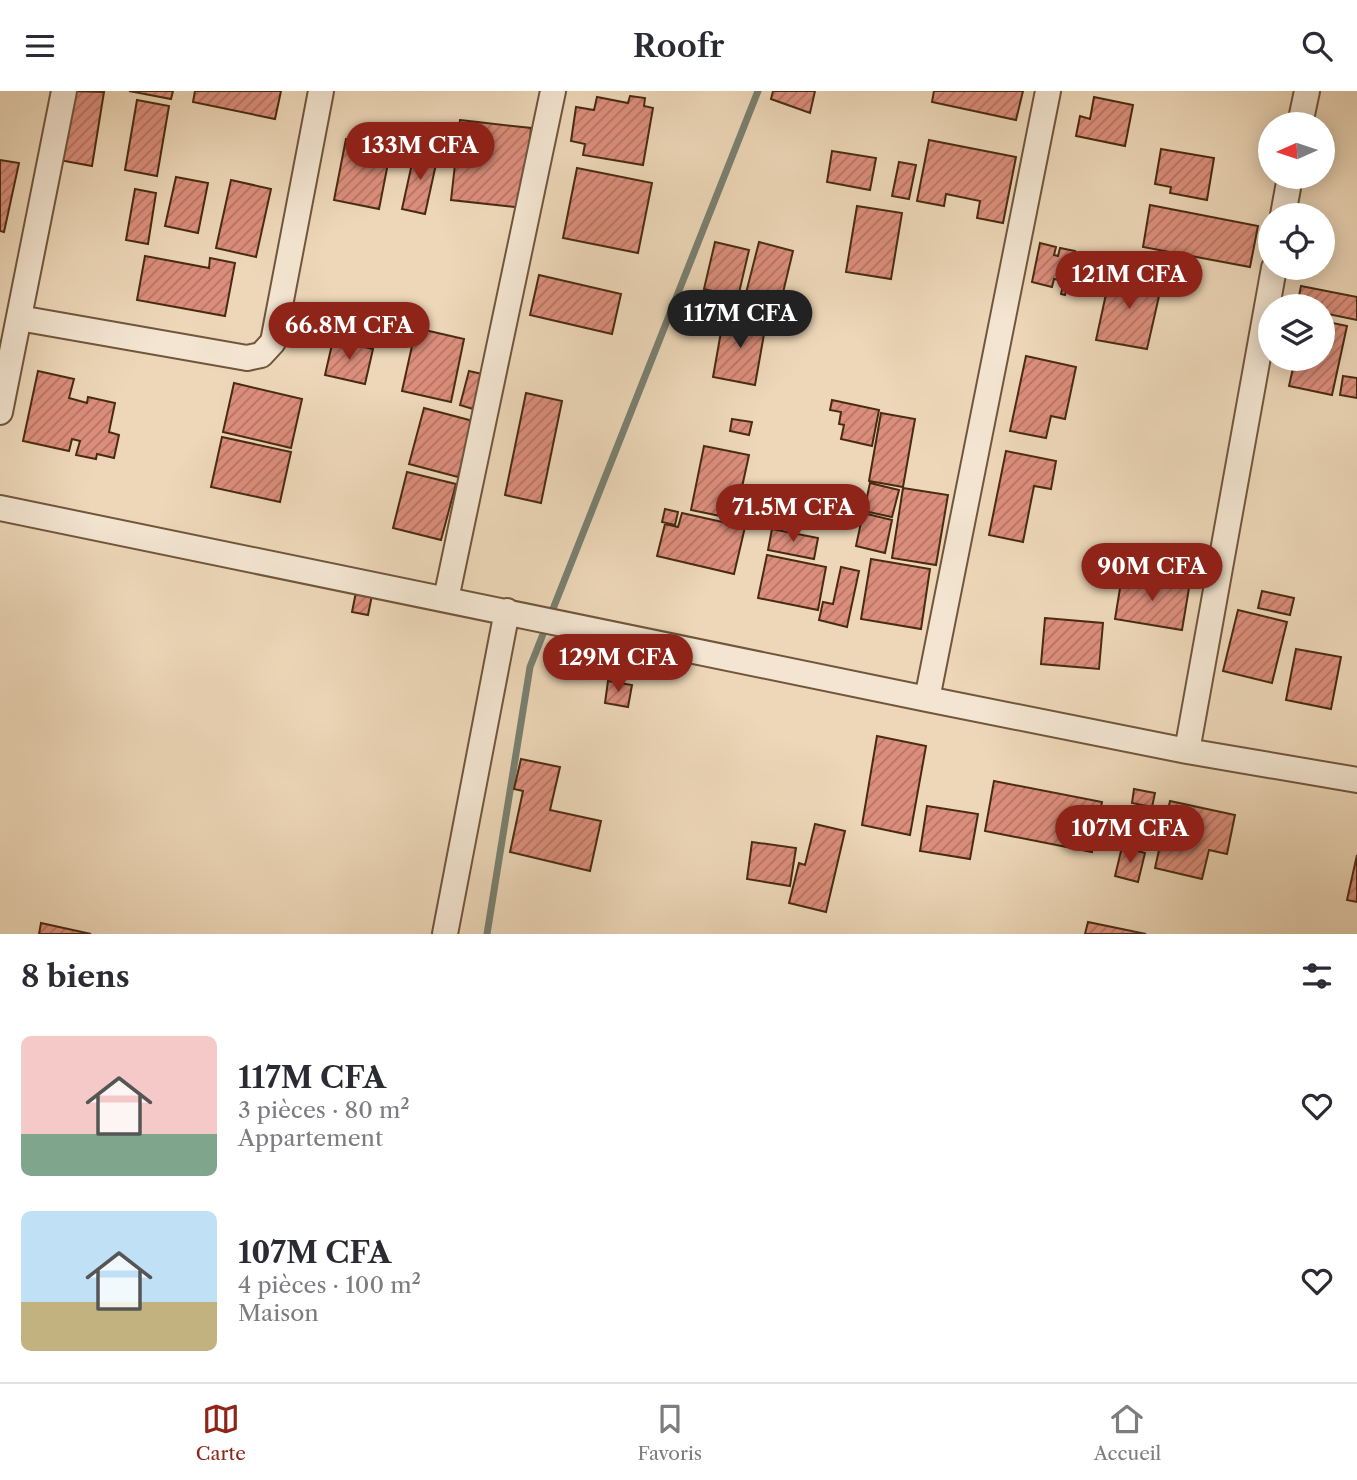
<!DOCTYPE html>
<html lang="fr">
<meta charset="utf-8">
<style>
:root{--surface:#fff;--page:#f7f7f7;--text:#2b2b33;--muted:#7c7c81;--line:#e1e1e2;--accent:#8f2418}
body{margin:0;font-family:"Libre Caslon Text",serif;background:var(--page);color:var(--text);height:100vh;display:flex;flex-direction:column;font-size:26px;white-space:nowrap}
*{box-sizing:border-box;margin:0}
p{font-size:23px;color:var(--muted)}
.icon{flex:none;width:38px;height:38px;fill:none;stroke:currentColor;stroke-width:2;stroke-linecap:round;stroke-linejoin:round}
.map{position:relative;height:843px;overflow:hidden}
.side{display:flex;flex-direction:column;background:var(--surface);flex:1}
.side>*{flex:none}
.needle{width:46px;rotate:267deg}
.tools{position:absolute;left:1258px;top:21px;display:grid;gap:14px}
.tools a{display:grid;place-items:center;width:77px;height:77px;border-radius:50%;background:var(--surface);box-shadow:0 4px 18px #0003;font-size:35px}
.price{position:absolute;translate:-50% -60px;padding:0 16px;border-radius:24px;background:var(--accent);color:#fff;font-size:23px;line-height:46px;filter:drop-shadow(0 2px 4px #0008)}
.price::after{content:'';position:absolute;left:50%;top:42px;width:21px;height:16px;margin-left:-10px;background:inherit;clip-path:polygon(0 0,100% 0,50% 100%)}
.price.on{background:#222;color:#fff}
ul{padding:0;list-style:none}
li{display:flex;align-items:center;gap:21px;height:175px;padding:0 21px}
li span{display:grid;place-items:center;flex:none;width:196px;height:140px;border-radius:10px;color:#555}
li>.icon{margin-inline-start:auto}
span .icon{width:84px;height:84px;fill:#fffc;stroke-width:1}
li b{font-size:30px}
h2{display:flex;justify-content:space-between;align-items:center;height:84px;padding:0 21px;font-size:30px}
header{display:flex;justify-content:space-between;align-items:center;height:91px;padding:0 21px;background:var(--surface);font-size:32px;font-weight:600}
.tab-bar{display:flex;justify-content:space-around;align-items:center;height:98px;border-top:2px solid var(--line);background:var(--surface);font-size:19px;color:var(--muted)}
.tab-bar a{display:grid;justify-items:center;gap:4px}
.tab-bar .on{color:var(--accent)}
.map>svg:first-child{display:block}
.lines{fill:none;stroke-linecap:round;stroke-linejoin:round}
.stream{stroke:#798071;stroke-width:7}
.building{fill:url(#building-hatch);stroke:#482b12;stroke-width:2}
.street-casing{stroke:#71563c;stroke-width:28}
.street{stroke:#f3e5d1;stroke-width:24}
</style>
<header><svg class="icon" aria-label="menu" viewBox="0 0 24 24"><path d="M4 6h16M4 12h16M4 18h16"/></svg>Roofr<svg class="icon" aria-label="search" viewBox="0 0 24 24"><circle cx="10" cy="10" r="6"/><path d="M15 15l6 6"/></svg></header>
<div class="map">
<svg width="1357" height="843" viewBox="0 0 1357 843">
<defs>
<pattern id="building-hatch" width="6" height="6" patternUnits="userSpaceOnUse" patternTransform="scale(1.75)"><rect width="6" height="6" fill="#dc8e7c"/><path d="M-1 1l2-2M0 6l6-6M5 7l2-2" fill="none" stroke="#b47464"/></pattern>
</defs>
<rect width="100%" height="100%" fill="#edd7b8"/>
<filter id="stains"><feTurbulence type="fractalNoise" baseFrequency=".00286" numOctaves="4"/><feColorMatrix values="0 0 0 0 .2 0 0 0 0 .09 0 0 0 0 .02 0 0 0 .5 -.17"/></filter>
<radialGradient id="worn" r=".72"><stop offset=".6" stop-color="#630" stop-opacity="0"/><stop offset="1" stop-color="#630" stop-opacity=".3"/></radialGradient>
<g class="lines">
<!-- stream -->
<path class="stream" d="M487,843L530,576L758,0"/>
</g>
<!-- building -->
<path class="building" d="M71,0L104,1L92,75L59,69Z
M129,0H173L171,8Z
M195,0H281L275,28L193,11Z
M773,0H815L810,22L771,8Z
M934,0H1023L1016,29L932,11Z
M630,5L645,7L644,15L653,17L643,74L583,64L585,53L571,50L576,16L594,19L597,6L628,12Z
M1094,6L1133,14L1125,55L1076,45L1080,25L1090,28Z
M137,9L169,15L157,85L125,79Z
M460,29L531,37L523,117L451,109Z
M346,48L391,57L379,118L334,109Z
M929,49L1016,66L1003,132L977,127L980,110L946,103L944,115L917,110Z
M1161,58L1214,67L1207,109L1170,102L1171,96L1155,93Z
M415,59L438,64L425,123L402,118Z
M832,60L876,67L870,99L827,91Z
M0,69L19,72L4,141L0,140Z
M899,71L916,74L909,108L892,105Z
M577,77L652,92L638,162L563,147Z
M176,86L208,92L198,142L165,135Z
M231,89L271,98L256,166L216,157Z
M135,98L156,102L148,153L126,149Z
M1150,114L1258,135L1250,176L1143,156Z
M857,115L902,122L891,188L846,181Z
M715,151L749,159L738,206L704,198Z
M759,151L793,160L780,214L745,206Z
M1040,152L1056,156L1054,164L1058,165L1060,157L1075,160L1072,174L1086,177L1081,201L1067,197L1065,204L1061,203L1064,190L1054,188L1052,196L1032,191Z
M145,165L209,177L210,167L235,172L225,225L137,209Z
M1111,180L1162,192L1147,258L1096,249Z
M539,184L621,203L612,243L530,224Z
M1301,195L1357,206V229L1323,222V215H1297Z
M724,224L766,232L755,294L713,286Z
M1323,230L1347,235L1332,304L1289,295L1295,268H1323Z
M416,237L464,248L451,311L402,300Z
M333,249L373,258L365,293L325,284Z
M1026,265L1076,276L1065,328L1051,325L1046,347L1010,340Z
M38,280L74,288L69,307L87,312L88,306L115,312L109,341L119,344L114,367L97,363L96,368L76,364L80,350L72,348L69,360L23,350Z
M469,280L482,283L473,318L460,314Z
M1343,285L1357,287V307L1340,304Z
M234,292L302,308L291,357L223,341Z
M526,302L562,310L541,412L505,404Z
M832,309L879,319L872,355L841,348L844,334L839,333L841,321L830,319Z
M424,317L473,330L458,386L409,373Z
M881,322L915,328L903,396L869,390Z
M732,328L752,331L749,344L730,340Z
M222,346L291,361L280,411L211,396Z
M704,355L749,364L735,428L691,419Z
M1006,360L1056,370L1051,398L1034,395L1023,451L989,444Z
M407,381L456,393L441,449L393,437Z
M870,392L899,399L892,426L864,420Z
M903,397L948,404L936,474L892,467Z
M665,418L678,421L675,434L662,431Z
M682,422L745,436L734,483L657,465L665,433L678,436Z
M863,422L892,429L885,462L856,455Z
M772,438L818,447L814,468L768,459Z
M767,464L826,476L818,519L758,507Z
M871,468L930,478L921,538L861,528Z
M841,476L859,480L847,536L819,529L823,511L833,513Z
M1122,485L1189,497L1182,539L1115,528Z
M1262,500L1294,507L1290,524L1258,517Z
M356,501L372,504L368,524L352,521Z
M1238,519L1287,531L1272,592L1223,580Z
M1045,527L1103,532L1099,578L1041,573Z
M1296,558L1341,566L1331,618L1286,609Z
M608,590L632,594L628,616L605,612Z
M877,645L926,655L910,744L862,734Z
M521,668L560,676L550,719L601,730L590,780L510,761L523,700L514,698Z
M994,690L1102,711L1092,761L985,740Z
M1134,698L1155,702L1152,716L1132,712Z
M1170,710L1235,724L1227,763L1209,759L1202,788L1155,777Z
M927,715L978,723L970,768L920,760Z
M815,733L845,740L826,821L789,812L799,772L805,774Z
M752,751L796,757L790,795L747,788Z
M1122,756L1145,762L1138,791L1115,785Z
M1357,764V811L1347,809Z
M1088,831L1146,843H1085Z
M41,832L91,843H39Z"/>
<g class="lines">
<defs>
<path id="street" d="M1300,33L1307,0
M1283,124L1290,86
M19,227L247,267L261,264L273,251L321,0
M0,321L64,0
M0,417L927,608L1187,660L1357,689
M446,508L553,0
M927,608L1048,0
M1187,660L1274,177
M445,843L507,520"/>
</defs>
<!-- street casing -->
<use href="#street" class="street-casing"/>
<!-- street -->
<use href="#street" class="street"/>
</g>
<rect width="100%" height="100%" filter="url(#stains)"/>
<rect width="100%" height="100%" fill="url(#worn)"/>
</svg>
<div class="tools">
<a><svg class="needle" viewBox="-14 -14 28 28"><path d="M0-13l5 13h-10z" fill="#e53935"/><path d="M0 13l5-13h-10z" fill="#7c7c81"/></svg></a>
<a><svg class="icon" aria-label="locate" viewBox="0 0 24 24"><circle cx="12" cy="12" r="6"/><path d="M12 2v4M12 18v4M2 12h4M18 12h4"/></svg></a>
<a><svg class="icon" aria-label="layers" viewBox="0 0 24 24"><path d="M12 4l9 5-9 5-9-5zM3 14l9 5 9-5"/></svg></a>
</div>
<b class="price" style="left:420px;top:91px">133M CFA</b>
<b class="price" style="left:1129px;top:220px">121M CFA</b>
<b class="price on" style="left:740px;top:259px">117M CFA</b>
<b class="price" style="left:349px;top:271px">66.8M CFA</b>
<b class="price" style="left:793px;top:453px">71.5M CFA</b>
<b class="price" style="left:1152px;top:512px">90M CFA</b>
<b class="price" style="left:618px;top:603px">129M CFA</b>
<b class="price" style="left:1130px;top:774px">107M CFA</b>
</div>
<section class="side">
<h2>8 biens<svg class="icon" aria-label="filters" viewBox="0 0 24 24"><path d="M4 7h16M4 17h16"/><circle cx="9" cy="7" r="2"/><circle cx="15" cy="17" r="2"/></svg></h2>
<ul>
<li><span style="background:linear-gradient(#f6c9c9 70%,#7fa58c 0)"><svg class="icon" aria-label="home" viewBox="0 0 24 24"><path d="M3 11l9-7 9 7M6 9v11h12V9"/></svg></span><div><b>117M CFA</b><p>3 pièces · 80 m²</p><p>Appartement</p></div><svg class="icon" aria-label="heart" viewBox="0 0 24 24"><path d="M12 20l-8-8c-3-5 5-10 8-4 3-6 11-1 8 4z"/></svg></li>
<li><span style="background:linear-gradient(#bfe0f5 65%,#c2b280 0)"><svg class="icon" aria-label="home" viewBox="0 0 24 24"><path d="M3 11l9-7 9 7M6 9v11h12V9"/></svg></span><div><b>107M CFA</b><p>4 pièces · 100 m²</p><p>Maison</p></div><svg class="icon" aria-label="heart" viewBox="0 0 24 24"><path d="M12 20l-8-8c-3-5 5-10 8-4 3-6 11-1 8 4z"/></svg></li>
</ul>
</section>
<nav class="tab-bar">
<a class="on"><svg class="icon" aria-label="map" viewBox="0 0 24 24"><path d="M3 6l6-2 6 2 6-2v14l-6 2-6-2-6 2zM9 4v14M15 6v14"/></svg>Carte</a>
<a><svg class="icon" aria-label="saved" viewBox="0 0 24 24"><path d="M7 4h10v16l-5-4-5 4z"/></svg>Favoris</a>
<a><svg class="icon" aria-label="home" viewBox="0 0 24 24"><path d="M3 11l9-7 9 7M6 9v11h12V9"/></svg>Accueil</a>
</nav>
